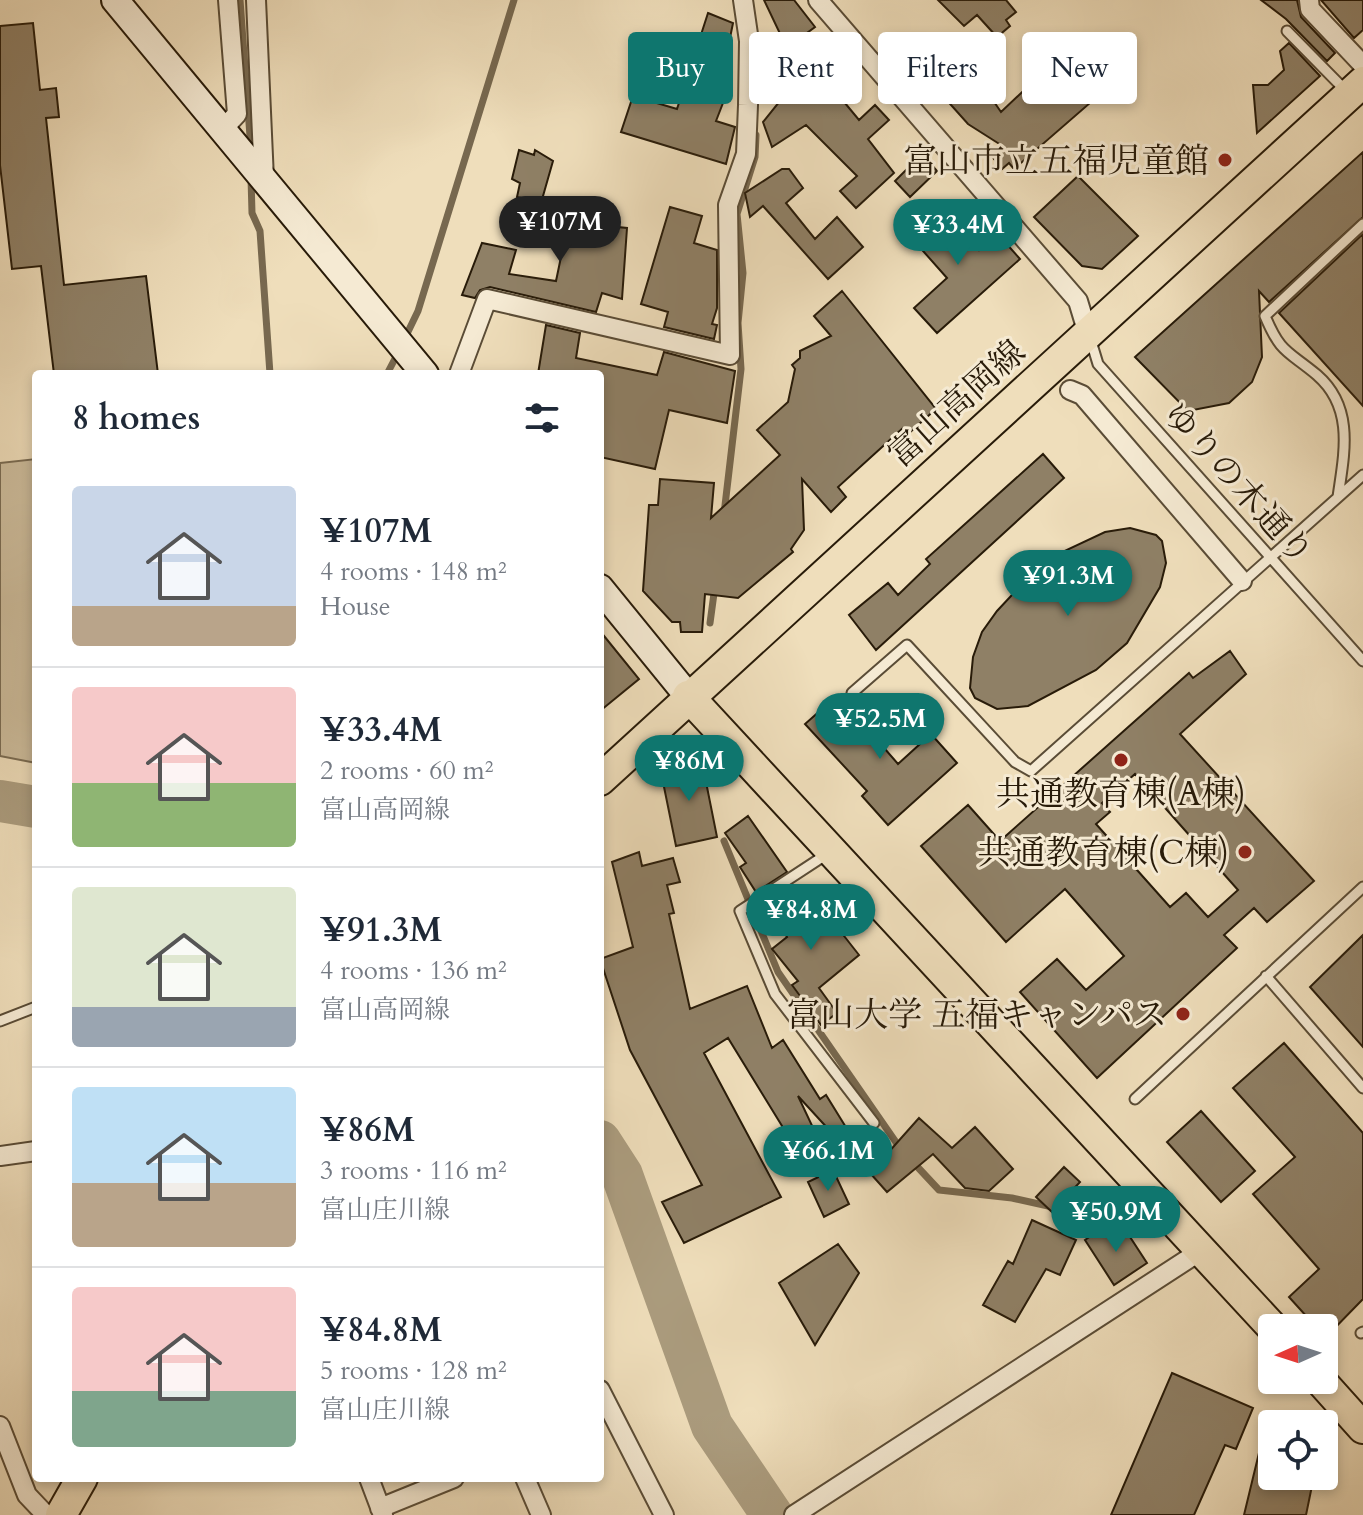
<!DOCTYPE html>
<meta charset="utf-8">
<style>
:root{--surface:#fff;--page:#f2f2f3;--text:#1f2937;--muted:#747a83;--line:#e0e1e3;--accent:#0f766e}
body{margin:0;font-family:Cardo,"Noto Serif JP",serif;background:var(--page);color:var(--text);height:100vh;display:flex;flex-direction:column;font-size:30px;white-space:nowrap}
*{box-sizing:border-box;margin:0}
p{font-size:26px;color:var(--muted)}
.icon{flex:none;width:44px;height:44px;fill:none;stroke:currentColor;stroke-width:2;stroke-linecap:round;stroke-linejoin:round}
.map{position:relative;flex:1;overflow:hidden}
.drawer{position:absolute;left:32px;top:370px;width:572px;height:1112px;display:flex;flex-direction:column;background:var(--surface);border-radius:8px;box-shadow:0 4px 12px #0003}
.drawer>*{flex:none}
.top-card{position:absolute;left:628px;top:32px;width:614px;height:72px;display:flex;gap:16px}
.needle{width:52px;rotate:267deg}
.tools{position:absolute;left:1258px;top:1314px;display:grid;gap:16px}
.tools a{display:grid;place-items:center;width:80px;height:80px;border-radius:8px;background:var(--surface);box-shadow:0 4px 12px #0003;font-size:40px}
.price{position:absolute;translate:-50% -68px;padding:0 18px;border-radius:28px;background:var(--accent);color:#fff;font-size:26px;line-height:52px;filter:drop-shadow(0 2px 4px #0008)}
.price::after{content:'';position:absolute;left:50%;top:48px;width:24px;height:18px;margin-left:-12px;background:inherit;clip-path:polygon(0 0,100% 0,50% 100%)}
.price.on{background:#222;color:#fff}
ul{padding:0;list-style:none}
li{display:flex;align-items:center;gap:24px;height:200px;padding:0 40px}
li+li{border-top:2px solid var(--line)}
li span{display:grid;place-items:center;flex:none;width:224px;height:160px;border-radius:8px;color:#555}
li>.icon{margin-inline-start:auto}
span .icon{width:96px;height:96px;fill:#fffc;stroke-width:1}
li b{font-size:34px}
h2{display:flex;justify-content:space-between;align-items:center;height:96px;padding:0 40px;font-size:34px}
.pill{padding:0 28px;border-radius:8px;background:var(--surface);box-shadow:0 4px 12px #0003;font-size:28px;line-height:72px}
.pill.on{background:var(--accent);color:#fff}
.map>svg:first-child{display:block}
.green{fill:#cdbd9d;stroke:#7a6c53;stroke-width:2}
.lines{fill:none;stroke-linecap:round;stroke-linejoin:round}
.stream{stroke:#77684f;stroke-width:7}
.river{stroke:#ab9c7e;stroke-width:42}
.building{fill:#8f8066;stroke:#281b09;stroke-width:2;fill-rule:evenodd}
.lane-casing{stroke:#5a4c36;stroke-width:13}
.street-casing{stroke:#5a4c36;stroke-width:22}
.secondary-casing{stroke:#281b09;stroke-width:30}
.primary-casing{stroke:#281b09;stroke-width:34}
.lane{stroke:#f5ead3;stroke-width:9}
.street{stroke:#f5ead3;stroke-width:18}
.secondary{stroke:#f5ead3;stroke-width:26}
.primary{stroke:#efdebb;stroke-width:30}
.poi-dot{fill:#8f2418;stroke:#f5ead3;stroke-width:3}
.labels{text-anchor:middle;stroke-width:6;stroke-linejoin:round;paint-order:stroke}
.poi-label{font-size:34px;fill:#281b09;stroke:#f5ead3;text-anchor:end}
.street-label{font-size:34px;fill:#281b09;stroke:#f5ead3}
</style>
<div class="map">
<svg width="1363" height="1515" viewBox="0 0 1363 1515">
<rect width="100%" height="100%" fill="#efdebb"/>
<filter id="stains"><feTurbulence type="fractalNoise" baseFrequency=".0025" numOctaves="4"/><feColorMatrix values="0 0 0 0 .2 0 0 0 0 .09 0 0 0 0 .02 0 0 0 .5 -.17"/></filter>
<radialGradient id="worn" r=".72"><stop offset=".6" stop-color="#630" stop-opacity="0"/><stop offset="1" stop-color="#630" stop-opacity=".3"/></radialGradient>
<!-- green -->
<path class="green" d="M36,459V763L0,756V463Z"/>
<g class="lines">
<!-- stream -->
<path class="stream" d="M240,0L251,150
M251,178L252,213L260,231L270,374
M404,340L418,311L514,0
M387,374L399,351
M724,514L741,369L738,323L743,273L737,214L755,157L756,135
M710,623L715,586
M724,841L778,972L900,1148
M911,1160L939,1190L1012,1198L1156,1230"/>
<!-- river -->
<path class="river" d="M0,801L36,807
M600,1141L622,1175L712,1426L772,1515"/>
</g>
<!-- building -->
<path class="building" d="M764,0H794L815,27L807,33L847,80L835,91L859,120L875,105L889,120L868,139L894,173L856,208L840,191L857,176L806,125L772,147L763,122L800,76L767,36L784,42Z
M938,0H1006L1016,12L1006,20L1010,26L997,37L977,15L964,26Z
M1261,0H1297L1301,17L1335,53L1327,61L1286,19Z
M1321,0H1363V30L1354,38Z
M708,13L733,23L720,87L728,90L716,121L735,127L726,164L621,132L633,96L677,109Z
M33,23L40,90L56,88L59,117L46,118L64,285L146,276L158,374H54L41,266L12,269L0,165V26Z
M1289,43L1320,76L1257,133L1253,85H1268L1284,70L1280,51Z
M1101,54L1121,76L1014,169L1009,163L1002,169L990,154L1001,145L968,124L935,87L962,64L983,102L990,96L1001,112L1036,79L1060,91Z
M519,150L534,155L535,150L553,161L541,203L517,197L520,183L512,179Z
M1363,152V217L1269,302L1259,291L1262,357L1252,382L1229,403L1188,411L1135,357Z
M922,154L937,171L910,197L895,181Z
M782,169H789L803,188L786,203L815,239L837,217L863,247L828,279L763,206L750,217L745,193Z
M1078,176L1138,236L1102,269L1082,266L1034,217Z
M532,203L607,226L627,228L622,299L602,293L596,312L490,287L480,290L475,298L462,295L482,243L516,250L509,274L556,281L566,233L527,222Z
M938,206L979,250L997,233L1020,259L937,333L914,308L947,278L908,234Z
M670,207L702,216L694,243L717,250V308L712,324L717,325L714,339L664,327L668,312L641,304Z
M1363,234V406L1279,313Z
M842,291L936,409L908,434L903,428L838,487L846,497L831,512L802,479L804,530L791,549L793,552L738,598L705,594L702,632H681L680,622H672L643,591L649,505H658L660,479L714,483L711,518L780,455L757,430L788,402L795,369L792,365L800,358V351L831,336L814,316Z
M546,325L580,333L576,358L657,375L664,352L735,371L727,423L669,410L655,469L600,457V374H538Z
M1043,454L1064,478L876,650L849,615L888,583L898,595L930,564L926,559Z
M1130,528L1156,535L1162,541L1166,563L1160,587L1127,643L1096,670L1028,706L997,709L975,698L970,688L973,657L982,632L997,611L1037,568L1058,554L1105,532Z
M600,631L639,679L600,711Z
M1230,651L1246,674L1180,734L1314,881L1267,922L1254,908L1224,935L1237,948L1097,1078L1020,992L1057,959L1086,990L1124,956L1065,889L1006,942L921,846L968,805L1000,841L1189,673L1193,678ZM1135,774L1238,890L1208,917L1186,893L1170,907L1096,824L1110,812L1102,803Z
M838,695L898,764L931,734L957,763L888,825L862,796L867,791L805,724Z
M676,760L702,762L717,837L676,846L662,777Z
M748,816L787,872L756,892L740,867L746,863L725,833Z
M639,852L642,866L673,858L680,882L667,885L674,913L669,914L690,1009L747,986L772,1048L783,1040L820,1099L826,1095L860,1150L853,1156L798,1096L816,1134L795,1147L728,1038L704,1053L781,1197L684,1243L662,1202L702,1185L630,1050L600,959L633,947L612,862Z
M785,891L807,920L822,908L859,955L819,988L837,1013L821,1025L792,985L798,981L772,949L787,937L765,904Z
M1363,935V1047L1310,987Z
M1284,1043L1363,1133V1299L1326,1337L1324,1328H1317L1289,1297L1319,1269L1253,1194L1295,1157L1233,1088Z
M1201,1111L1255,1171L1221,1202L1167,1142Z
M919,1118L952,1148L975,1127L1013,1169L989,1191L965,1188L933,1154L887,1192L870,1173Z
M1064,1167L1080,1182L1052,1212L1036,1197Z
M833,1170L849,1204L824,1217L808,1182Z
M1032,1220L1076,1240L1060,1275L1046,1269L1015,1322L983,1305L1008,1261L1013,1264Z
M1101,1229L1128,1234L1147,1263L1114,1285L1085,1240Z
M838,1244L859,1273L815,1345L779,1283Z
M1172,1373L1253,1408L1236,1449L1225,1445L1194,1515H1111Z
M1265,1428H1272V1476H1314L1306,1515H1244Z"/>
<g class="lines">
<defs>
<path id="lane" d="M1287,31L1347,92
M1091,341L1098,364L1363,661
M1338,497C1344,454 1355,408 1317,375C1287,350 1281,354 1265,316L1363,224
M852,693L907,645L1015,762L1031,771L1363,475
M827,854L740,911L775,994L874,1123
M1266,976L1363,1088
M0,1021L36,1007
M1135,1099L1363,887
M1361,1333L1363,1332"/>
<path id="street" d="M256,0L264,179
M818,0L1078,301L1088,334
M1309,0L1310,9L1363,65
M222,130L237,114L228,0
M459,374L487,299L730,355L728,205L746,154L748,105L749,41L743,0
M1070,390L1082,395L1242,581
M0,1156L36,1151
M600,1390L664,1515
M0,1426L27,1495L46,1515
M369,1478L383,1515
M525,1478L541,1515
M380,1508L454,1478
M794,1515L1202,1250"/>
<path id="secondary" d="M115,0L425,374
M600,588L688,696"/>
<path id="primary" d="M688,696L1273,1328
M600,780L1363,82
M1320,1380L1363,1428
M61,1515L82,1478"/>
</defs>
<!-- lane casing -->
<use href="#lane" class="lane-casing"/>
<!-- street casing -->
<use href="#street" class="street-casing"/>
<!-- secondary casing -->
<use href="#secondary" class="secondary-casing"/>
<!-- primary casing -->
<use href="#primary" class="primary-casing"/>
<!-- lane -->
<use href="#lane" class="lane"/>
<!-- street -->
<use href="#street" class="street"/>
<!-- secondary -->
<use href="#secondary" class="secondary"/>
<!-- primary -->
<use href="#primary" class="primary"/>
</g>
<!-- markers -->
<g class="poi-dot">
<circle cx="1225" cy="160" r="8"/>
<circle cx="1121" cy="760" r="8"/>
<circle cx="1245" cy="852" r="8"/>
<circle cx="1183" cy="1014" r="8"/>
</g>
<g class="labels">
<!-- poi labels -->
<g class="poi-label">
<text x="1209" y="172">富山市立五福児童館</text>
<text x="1121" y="805" text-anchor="middle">共通教育棟(A棟)</text>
<text x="1229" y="864">共通教育棟(C棟)</text>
<text x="1167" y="1026">富山大学 五福キャンパス</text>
</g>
<!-- street labels -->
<g class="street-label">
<text transform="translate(956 403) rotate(-42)" y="12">富山高岡線</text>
<text transform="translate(1239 483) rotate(48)" y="12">ゆりの木通り</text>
</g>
</g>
<rect width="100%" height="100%" filter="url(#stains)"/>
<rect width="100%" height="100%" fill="url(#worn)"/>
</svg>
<div class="tools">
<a><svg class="needle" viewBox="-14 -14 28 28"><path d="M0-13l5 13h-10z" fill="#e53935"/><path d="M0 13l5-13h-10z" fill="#747a83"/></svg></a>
<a><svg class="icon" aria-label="locate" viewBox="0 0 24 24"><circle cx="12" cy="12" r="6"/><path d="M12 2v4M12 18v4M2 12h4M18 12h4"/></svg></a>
</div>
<b class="price on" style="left:560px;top:264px">¥107M</b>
<b class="price" style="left:958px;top:267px">¥33.4M</b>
<b class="price" style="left:1068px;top:618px">¥91.3M</b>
<b class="price" style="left:880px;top:761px">¥52.5M</b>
<b class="price" style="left:689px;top:803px">¥86M</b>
<b class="price" style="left:811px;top:952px">¥84.8M</b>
<b class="price" style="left:828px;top:1193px">¥66.1M</b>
<b class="price" style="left:1116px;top:1254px">¥50.9M</b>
<div class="top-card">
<a class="pill on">Buy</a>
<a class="pill">Rent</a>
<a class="pill">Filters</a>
<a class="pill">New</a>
</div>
<section class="drawer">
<h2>8 homes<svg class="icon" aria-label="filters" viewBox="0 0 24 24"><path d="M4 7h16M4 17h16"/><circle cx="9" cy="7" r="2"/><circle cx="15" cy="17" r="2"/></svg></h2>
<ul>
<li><span style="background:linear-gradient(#c9d6e8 75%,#b9a48a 0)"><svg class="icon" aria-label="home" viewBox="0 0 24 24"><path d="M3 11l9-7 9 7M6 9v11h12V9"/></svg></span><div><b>¥107M</b><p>4 rooms · 148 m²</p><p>House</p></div></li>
<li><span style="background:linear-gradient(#f6c9c9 60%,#8fb573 0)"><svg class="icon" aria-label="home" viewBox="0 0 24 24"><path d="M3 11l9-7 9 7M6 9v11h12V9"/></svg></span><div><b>¥33.4M</b><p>2 rooms · 60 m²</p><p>富山高岡線</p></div></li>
<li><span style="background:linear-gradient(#dfe7d0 75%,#9aa5b1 0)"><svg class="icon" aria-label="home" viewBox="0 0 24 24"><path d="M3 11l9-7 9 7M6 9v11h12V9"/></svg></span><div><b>¥91.3M</b><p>4 rooms · 136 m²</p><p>富山高岡線</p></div></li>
<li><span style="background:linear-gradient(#bfe0f5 60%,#b9a48a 0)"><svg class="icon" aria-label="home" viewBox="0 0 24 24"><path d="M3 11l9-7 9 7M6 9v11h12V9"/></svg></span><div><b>¥86M</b><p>3 rooms · 116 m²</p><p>富山庄川線</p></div></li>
<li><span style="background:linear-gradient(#f6c9c9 65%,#7fa58c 0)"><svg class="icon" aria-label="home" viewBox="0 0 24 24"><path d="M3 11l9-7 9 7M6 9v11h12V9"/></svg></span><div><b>¥84.8M</b><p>5 rooms · 128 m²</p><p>富山庄川線</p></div></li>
</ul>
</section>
</div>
